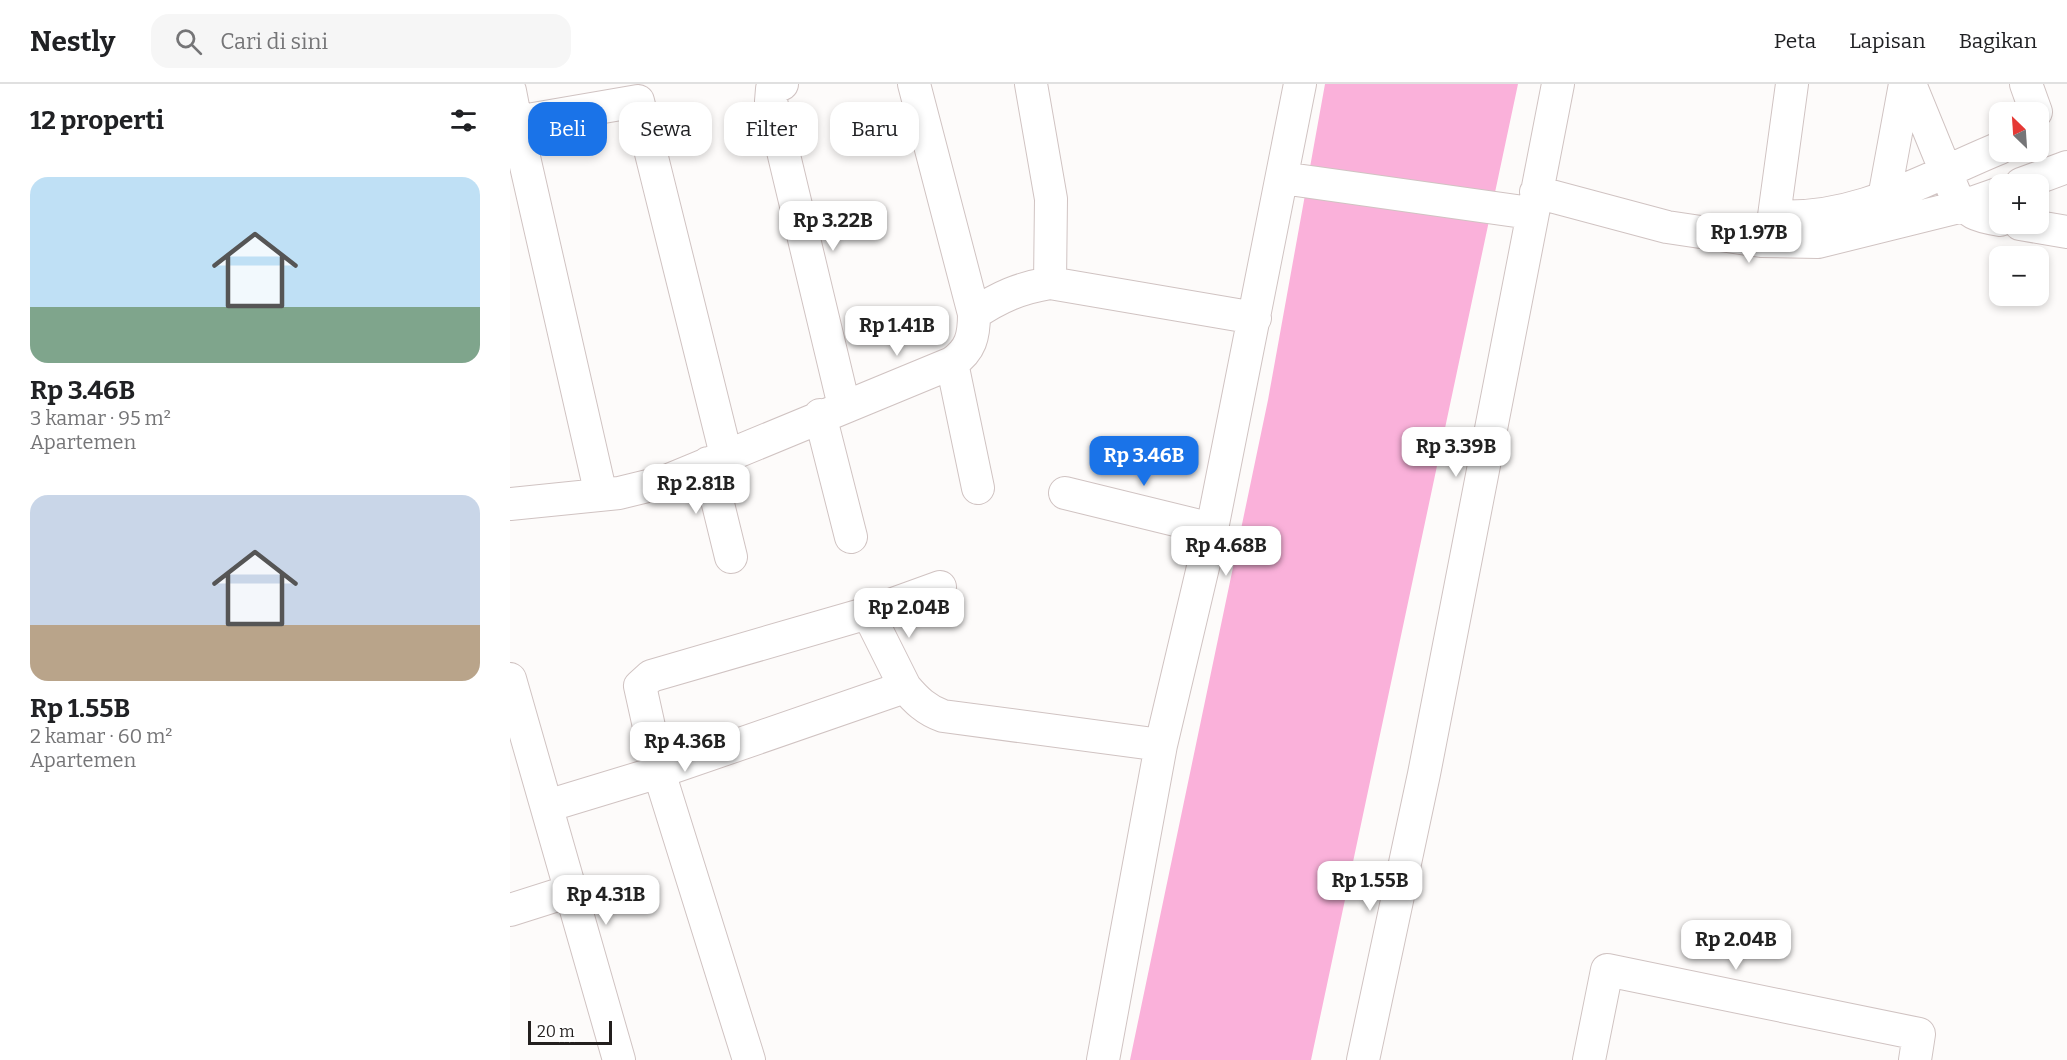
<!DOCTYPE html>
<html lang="id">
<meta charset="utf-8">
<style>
:root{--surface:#fff;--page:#f6f6f6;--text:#202124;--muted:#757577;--line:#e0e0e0;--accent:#1a73e8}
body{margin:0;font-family:Bitter,serif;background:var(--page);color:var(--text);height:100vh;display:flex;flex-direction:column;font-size:22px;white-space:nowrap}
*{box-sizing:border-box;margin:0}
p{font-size:20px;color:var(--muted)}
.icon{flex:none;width:33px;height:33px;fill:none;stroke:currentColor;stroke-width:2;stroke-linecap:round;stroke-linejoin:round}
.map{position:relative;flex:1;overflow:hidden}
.details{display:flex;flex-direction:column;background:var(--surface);width:510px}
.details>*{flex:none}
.top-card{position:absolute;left:18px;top:18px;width:570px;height:54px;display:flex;gap:12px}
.needle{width:39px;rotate:335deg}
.buttons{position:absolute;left:1479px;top:18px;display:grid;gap:12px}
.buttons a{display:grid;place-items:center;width:60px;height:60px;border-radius:12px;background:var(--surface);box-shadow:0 3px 9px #0003;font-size:30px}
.scale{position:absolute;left:18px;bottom:15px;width:84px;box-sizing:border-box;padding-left:6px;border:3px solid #231f1e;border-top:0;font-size:16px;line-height:21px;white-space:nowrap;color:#231f1e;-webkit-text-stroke:4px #fff;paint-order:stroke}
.price{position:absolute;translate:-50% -51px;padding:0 14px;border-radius:12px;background:#fff;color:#222;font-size:20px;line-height:39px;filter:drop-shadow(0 2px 3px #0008)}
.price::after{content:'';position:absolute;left:50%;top:36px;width:18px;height:14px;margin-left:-9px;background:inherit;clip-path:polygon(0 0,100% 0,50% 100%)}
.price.active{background:var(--accent);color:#fff}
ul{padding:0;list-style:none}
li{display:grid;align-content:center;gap:12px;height:318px;padding:0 30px}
li span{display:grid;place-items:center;height:186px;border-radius:18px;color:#555}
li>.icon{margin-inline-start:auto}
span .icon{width:108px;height:108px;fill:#fffc;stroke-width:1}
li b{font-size:26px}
h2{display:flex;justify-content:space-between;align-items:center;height:72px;padding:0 30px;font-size:26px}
.chip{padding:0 21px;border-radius:18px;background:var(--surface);box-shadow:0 3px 9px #0003;font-size:21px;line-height:54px}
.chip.active{background:var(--accent);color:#fff}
header{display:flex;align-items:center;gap:36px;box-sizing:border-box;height:84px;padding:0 30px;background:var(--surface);border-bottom:2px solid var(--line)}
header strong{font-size:28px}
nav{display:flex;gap:33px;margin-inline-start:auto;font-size:21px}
.search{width:420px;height:54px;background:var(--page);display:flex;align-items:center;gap:15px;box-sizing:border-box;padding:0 21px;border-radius:18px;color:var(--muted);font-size:22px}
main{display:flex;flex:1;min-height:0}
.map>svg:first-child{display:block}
.water{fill:#fab1da}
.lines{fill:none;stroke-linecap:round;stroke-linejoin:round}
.minor-casing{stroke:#d0c3c2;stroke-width:34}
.minor{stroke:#fff;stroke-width:32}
</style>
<header>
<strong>Nestly</strong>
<div class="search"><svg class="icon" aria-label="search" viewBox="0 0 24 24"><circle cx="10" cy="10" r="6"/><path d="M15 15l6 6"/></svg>Cari di sini</div>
<nav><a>Peta</a><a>Lapisan</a><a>Bagikan</a></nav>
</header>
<main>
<section class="details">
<h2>12 properti<svg class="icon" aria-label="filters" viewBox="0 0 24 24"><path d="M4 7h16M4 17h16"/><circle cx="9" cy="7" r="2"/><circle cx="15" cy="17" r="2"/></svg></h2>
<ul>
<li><span style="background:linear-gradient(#bfe0f5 70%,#7fa58c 0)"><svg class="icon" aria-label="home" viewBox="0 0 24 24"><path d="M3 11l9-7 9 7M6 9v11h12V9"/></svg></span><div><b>Rp 3.46B</b><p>3 kamar · 95 m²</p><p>Apartemen</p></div></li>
<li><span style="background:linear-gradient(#c9d6e8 70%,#b9a48a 0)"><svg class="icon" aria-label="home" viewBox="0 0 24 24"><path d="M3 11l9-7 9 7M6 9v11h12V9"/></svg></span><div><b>Rp 1.55B</b><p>2 kamar · 60 m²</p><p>Apartemen</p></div></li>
</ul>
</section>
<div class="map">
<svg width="1557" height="976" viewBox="0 0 1557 976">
<rect width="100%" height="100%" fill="#fdfbfa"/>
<!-- water -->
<path class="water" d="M815,0H1008L801,976H620L758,316Z"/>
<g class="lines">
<defs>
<path id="minor" d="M272,0L262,5L261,17L334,322
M404,0L464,230
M521,0L541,115L540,199
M1282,0L1264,132C1347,138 1416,94 1490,64
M1400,0L1445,110C1459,130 1466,132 1490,136
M1516,0L1526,28
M0,7L6,38
M772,94L1021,129
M1511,100L1557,83
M1026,108L1157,143L1251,157L1308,158L1453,122L1490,109
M1374,114L1395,0
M1510,140L1557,148
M442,279L468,404
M310,331L341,453
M198,379L221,473
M555,409L702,445
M91,411L6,38L128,17L216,371
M0,420L109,409L154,398L442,279C461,266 464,252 464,230C489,213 510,204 540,199L745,234
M358,529L395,603
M0,595L109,976
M37,722L149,688L395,603C406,616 416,626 433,632L651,661
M0,826L60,807
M239,976L149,688L130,602L141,592L358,529L430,503
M593,976L651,661L702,445L790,0
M853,976L914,690L1048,0
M1079,976L1097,886L1409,950L1405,976"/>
</defs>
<!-- minor casing -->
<use href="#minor" class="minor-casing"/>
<!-- minor -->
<use href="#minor" class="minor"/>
</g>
</svg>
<div class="buttons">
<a><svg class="needle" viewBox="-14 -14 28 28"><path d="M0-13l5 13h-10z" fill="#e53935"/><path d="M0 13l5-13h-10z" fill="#757577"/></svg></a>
<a>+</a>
<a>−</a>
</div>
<div class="scale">20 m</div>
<b class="price" style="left:323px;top:168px">Rp 3.22B</b>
<b class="price" style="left:1239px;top:180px">Rp 1.97B</b>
<b class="price" style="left:387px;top:273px">Rp 1.41B</b>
<b class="price" style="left:946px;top:394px">Rp 3.39B</b>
<b class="price active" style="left:634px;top:403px">Rp 3.46B</b>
<b class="price" style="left:186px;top:431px">Rp 2.81B</b>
<b class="price" style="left:716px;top:493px">Rp 4.68B</b>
<b class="price" style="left:399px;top:555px">Rp 2.04B</b>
<b class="price" style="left:175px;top:689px">Rp 4.36B</b>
<b class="price" style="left:860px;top:828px">Rp 1.55B</b>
<b class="price" style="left:96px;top:842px">Rp 4.31B</b>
<b class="price" style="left:1226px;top:887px">Rp 2.04B</b>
<div class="top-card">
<a class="chip active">Beli</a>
<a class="chip">Sewa</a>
<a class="chip">Filter</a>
<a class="chip">Baru</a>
</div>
</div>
</main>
